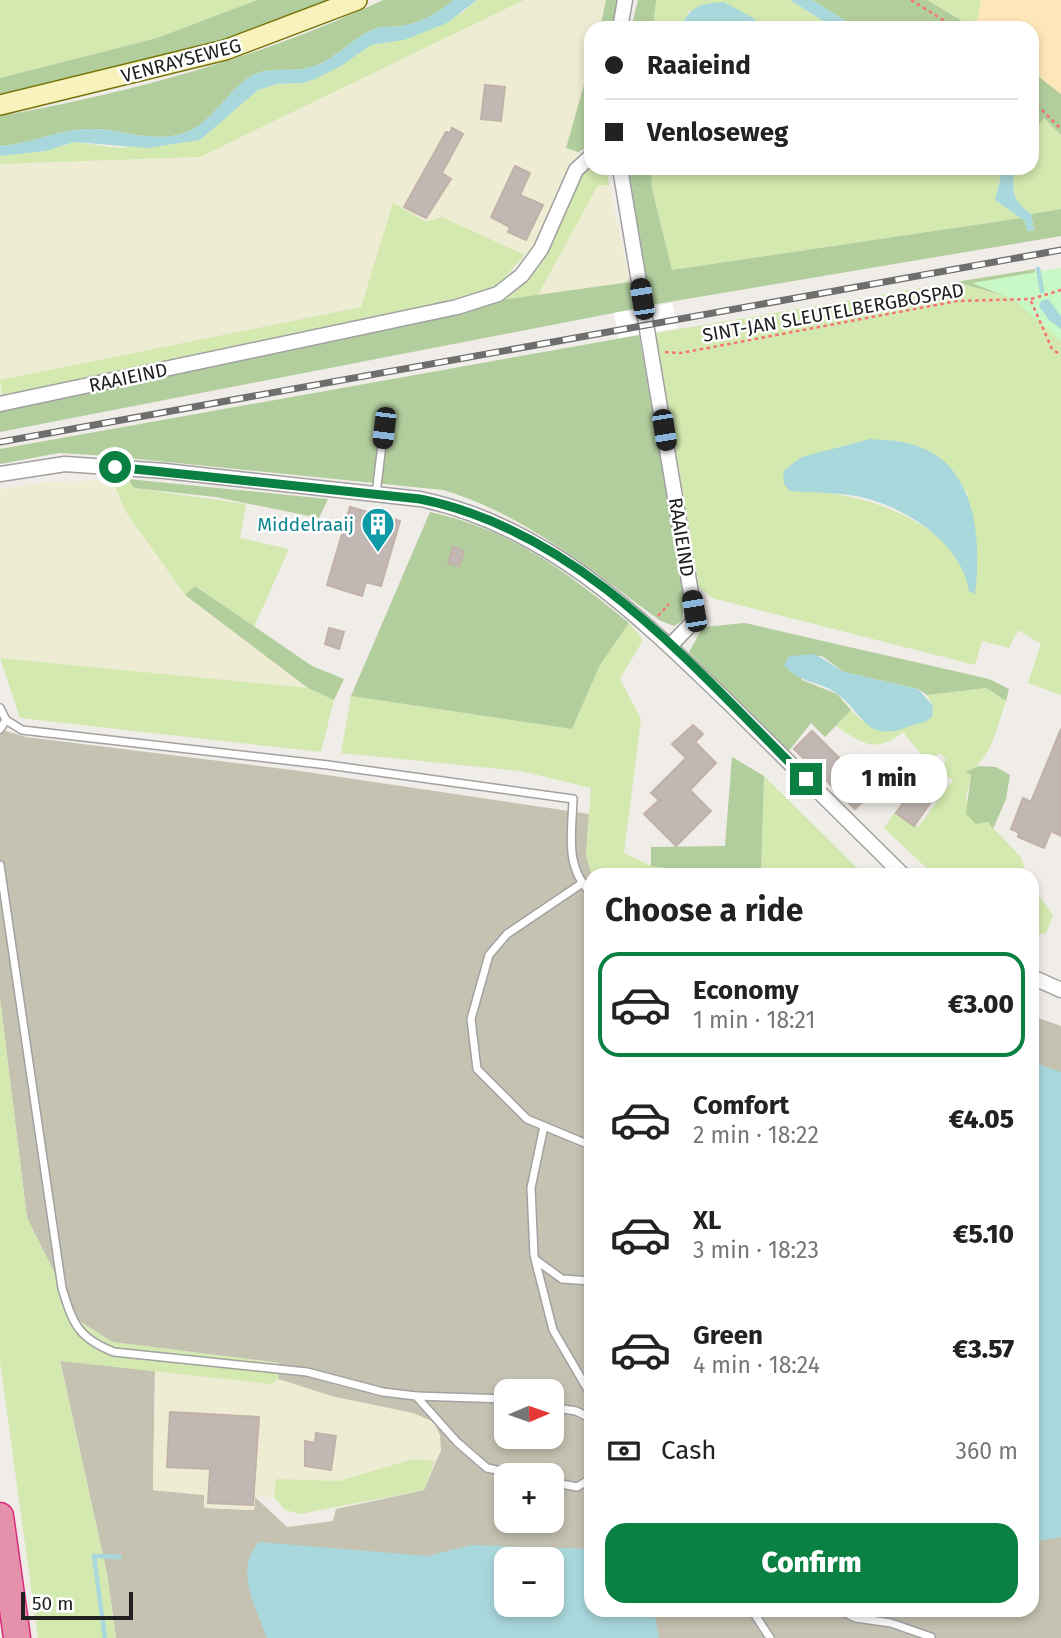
<!DOCTYPE html>
<html lang="en">
<head>
<meta charset="utf-8">
<style>
  :root { --surface:#fff; --page:#f2f2f2; --text:#222; --muted:#767676; --line:#e0e0e0; --accent:#0b8043 }
  body { margin:0; font-family:"Fira Sans",sans-serif; background:var(--page); color:var(--text); height:100vh; display:flex; flex-direction:column; font-size:26px; white-space:nowrap }
  * { box-sizing:border-box; margin:0 }
  p { font-size:23px; color:var(--muted) }
  .icon { flex:none; width:38px; height:38px; fill:none; stroke:currentColor; stroke-width:2; stroke-linecap:round; stroke-linejoin:round }
  .map { position:relative; flex:1; overflow:hidden }
  .sheet { position:absolute; left:584px; top:868px; width:455px; height:749px; display:flex; flex-direction:column; background:var(--surface); border-radius:21px; box-shadow:0 4px 10px #0003 }
  .sheet>* { flex:none }
  .hud { position:absolute; left:584px; top:21px; width:455px; height:154px; border-radius:21px; box-shadow:0 4px 10px #0003; display:grid; align-content:center; height:154px; padding:0 21px; background:var(--surface) }
  .needle { width:46px; rotate:88deg }
  .fabs { position:absolute; left:494px; top:1379px; display:grid; gap:14px }
  .fabs a { display:grid; place-items:center; width:70px; height:70px; border-radius:14px; background:var(--surface); box-shadow:0 4px 10px #0003; font-size:35px }
  .scale { position:absolute; left:21px; bottom:18px; width:112px; box-sizing:border-box; padding-left:7px; border:4px solid #202020; border-top:0; font-size:19px; line-height:24px; white-space:nowrap; color:#202020; -webkit-text-stroke:5px #fff; paint-order:stroke }
  .end { position:absolute; width:32px; height:32px; margin:-16px; border:9px solid #0b8043; background:#fff; box-shadow:0 0 0 4px #fff }
  .from { border-radius:50% }
  .bubble { position:absolute; height:49px; border-radius:21px; background:var(--surface); box-shadow:0 4px 10px #0003; font-size:23px; font-weight:800; line-height:49px; text-align:center }
  .car { position:absolute; width:21px; height:42px; margin:-21px -10px; border-radius:9px; box-shadow:0 0 5px 2px #0007; background:linear-gradient(#222 24%,#8ab4d8 0 40%,#222 0 76%,#8ab4d8 0 86%,#222 0) }
  .hud b { display:flex; align-items:center; gap:24px; height:66px; font-size:26px }
  .hud b+b { border-top:2px solid var(--line) }
  .hud i { width:18px; height:18px; background:var(--text) }
  ul { padding:0; list-style:none }
  li { display:flex; align-items:center; gap:21px; height:105px; margin:0 14px 10px; padding:0 7px; border:4px solid transparent; border-radius:21px }
  li div { flex:1 }
  li b { display:block; font-size:26px }
  li em { font-style:normal; font-weight:800 }
  li.on { border-color:var(--accent) }
  li>.icon { width:63px; height:63px; stroke-width:1.5 }
  h2 { padding:0 21px; font-size:32px; line-height:84px }
  .pay { display:flex; align-items:center; gap:18px; height:77px; padding:0 21px; font-size:26px }
  .pay p { margin-inline-start:auto }
  .primary-button { display:flex; gap:14px; margin-top:auto; padding:14px 21px }
  .primary-button a { flex:1; height:80px; border-radius:21px; background:var(--accent); color:#fff; font-size:28px; font-weight:800; line-height:80px; text-align:center }
  .map>svg:first-child { display:block }
  .construction { fill:#c5c2b2; fill-rule:evenodd }
  .farmland { fill:#eeedd3 }
  .grass { fill:#d3e9af; fill-rule:evenodd }
  .forest { fill:#b2ce9d }
  .sand { fill:#fde6b8 }
  .park { fill:#c8f8c6 }
  .water { fill:#a9d8dc; fill-rule:evenodd }
  .pier { fill:#fff }
  .lines { fill:none; stroke-linecap:round; stroke-linejoin:round }
  .stream { stroke:#a9d8dc; stroke-width:4.5 }
  .building { fill:#c1b7b3; stroke:#c2b1a9; stroke-width:2 }
  .lane-casing { stroke:#a1a1a1; stroke-width:10 }
  .street-casing { stroke:#a1a1a1; stroke-width:17 }
  .secondary-casing { stroke:#767408; stroke-width:22 }
  .highway-casing { stroke:#d72c7d; stroke-width:29 }
  .path { stroke:#f67276; stroke-width:2.5; stroke-dasharray:3.5 3.5; stroke-linecap:butt }
  .lane { stroke:#fff; stroke-width:7 }
  .street { stroke:#fff; stroke-width:14 }
  .secondary { stroke:#f8f3bd; stroke-width:19 }
  .highway { stroke:#e591ac; stroke-width:26 }
  .rail-casing { stroke:#6e6e6e; stroke-width:7 }
  .rail { stroke:#fff; stroke-width:4.5; stroke-dasharray:13; stroke-linecap:butt }
  .route { stroke:#0b8043; stroke-width:9 }
  .labels { text-anchor:middle; stroke-width:5; stroke-linejoin:round; paint-order:stroke }
  .street-label { font-size:19px; fill:#202020; stroke:#fff }
  .culture-label { font-size:19px; fill:#0d838f; stroke:#fff; text-anchor:end }
</style>
</head>
<body>
<div class="map">
<svg width="1061" height="1638" viewBox="0 0 1061 1638">
  <rect width="100%" height="100%" fill="#f0ece7"/>
  <!-- construction -->
  <path class="construction" d="M 0,725 L 6,731 L 26,737 L 300,771 L 589,814 L 586,855 L 592,875 L 592,1610 L 1032,1610 L 1033,1016 L 1061,1026 L 1061,1638 L 116,1638 L 107,1574 L 60,1360 L 155,1371 L 153,1490 L 205,1495 L 205,1508 L 254,1510 L 255,1497 L 287,1527 L 333,1521 L 336,1509 L 424,1490 L 441,1450 L 331,1396 L 278,1379 L 279,1363 L 112,1342 L 78,1320 L 27,1218 L 0,999 ZM 506,1391 L 551,1391 L 551,1437 L 506,1437 ZM 506,1475 L 551,1475 L 551,1521 L 506,1521 ZM 506,1559 L 551,1559 L 551,1605 L 506,1605 Z"/>
  <!-- farmland -->
  <g class="farmland">
    <polygon points="524,0 606,0 600,28 592,28 591,60 566,148 578,152 549,218 535,245 525,255 442,217 426,223 394,203 362,307 0,380 0,164 200,157"/>
    <polygon points="598,184 609,185 630,282 538,295"/>
    <polygon points="112,480 126,512 185,595 308,688 0,658 0,489 48,482"/>
    <polygon points="155,1371 271,1384 278,1379 331,1396 413,1413 434,1422 440,1435 441,1450 435,1461 413,1459 339,1481 276,1480 274,1497 255,1497 254,1510 204,1508 204,1495 153,1490"/>
  </g>
  <!-- grass -->
  <g class="grass">
    <polygon points="0,0 257,0 157,38 0,78"/>
    <polygon points="477,0 524,0 200,157 0,164 0,156 46,151 74,142 119,148 200,140 258,90 277,84 303,83 341,66 371,45 405,39 462,13"/>
    <polygon points="656,0 790,0 834,28 756,28 689,11 681,28 653,28"/>
    <polygon points="927,0 981,0 976,28 974,28"/>
    <path d="M 1044,118 L 1061,135 L 1061,209 L 1031,214 C 1012,200 1012,191 1014,168 L 1032,168 L 1033,135 Z"/>
    <path d="M 591,163 L 592,168 L 607,169 L 609,185 L 598,185 L 538,295 L 501,300 C 546,279 561,216 581,172 Z"/>
    <polygon points="651,168 932,168 944,174 970,171 970,168 1003,168 995,200 1021,218 672,270 652,188"/>
    <polygon points="393,203 426,222 442,217 525,255 498,285 486,293 2,396 0,380 361,307"/>
    <path d="M 956,282 L 1009,297 L 1061,329 L 1061,695 L 1028,683 L 1041,644 L 1018,630 L 1009,648 L 982,641 L 975,665 L 712,598 L 699,587 L 656,333 ZM 967,491 L 970,591 C 959,528 883,501 829,493 Z"/>
    <polygon points="128,479 134,488 246,504 240,538 289,549 254,627 196,586 185,595 126,512 112,480"/>
    <polygon points="629,623 643,640 620,679 641,719 624,853 651,866 722,875 592,875 586,855 591,788 521,771 341,753 351,696 572,729 600,665"/>
    <polygon points="0,658 308,688 334,700 321,752 20,718"/>
    <path d="M 986,688 L 1006,701 C 997,726 992,760 967,772 L 971,774 L 966,800 L 1021,857 L 1026,875 L 934,875 L 884,828 L 894,813 L 918,827 L 953,780 L 941,772 L 946,759 L 939,753 L 929,764 L 903,732 C 875,754 863,744 836,726 L 851,710 C 884,743 891,728 929,720 L 933,706 L 927,695 Z"/>
    <polygon points="764,776 864,875 761,875"/>
    <polygon points="1033,887 1053,915 1046,933 1033,935"/>
    <polygon points="0,999 27,1218 78,1320 112,1342 279,1363 278,1379 271,1384 60,1361 107,1574 116,1638 38,1638 0,1362"/>
    <polygon points="413,1459 435,1461 424,1490 300,1514 285,1510 274,1497 276,1479 339,1481"/>
  </g>
  <!-- forest -->
  <g class="forest">
    <polygon points="257,0 329,0 284,19 153,64 0,94 0,78 157,38"/>
    <path d="M 383,0 L 453,0 C 439,13 420,23 401,26 C 390,28 380,25 370,31 C 349,41 334,61 311,67 C 292,73 271,66 253,75 C 227,89 213,124 184,133 C 153,144 120,128 89,129 C 61,129 30,144 0,146 L 0,116 C 131,93 262,57 383,0 Z"/>
    <polygon points="606,0 619,0 613,28 600,28"/>
    <polygon points="638,0 656,0 653,28 631,28"/>
    <polygon points="812,0 927,0 974,28 857,28"/>
    <polygon points="591,60 591,146 578,152 566,148"/>
    <polygon points="1033,72 1061,94 1061,135 1044,118 1033,135"/>
    <polygon points="628,168 651,168 652,188 672,270 1021,218 1025,221 1027,231 1034,230 1031,214 1061,209 1061,236 651,305"/>
    <polygon points="1035,269 1035,280 1009,297 956,282"/>
    <polygon points="630,282 634,309 0,432 0,410 501,300"/>
    <path d="M 639,335 L 685,597 L 682,621 L 674,626 L 661,621 C 593,572 525,514 443,490 L 108,456 L 59,453 L 0,464 L 0,449 Z"/>
    <polygon points="128,479 328,499 319,518 216,497 134,488"/>
    <path d="M 430,512 C 512,530 566,571 629,623 L 600,665 L 572,729 L 351,696 Z"/>
    <polygon points="195,586 312,666 344,679 334,700 308,688 185,595"/>
    <polygon points="745,623 989,679 1009,689 1006,701 986,688 927,695 918,689 844,672 822,656 795,656 802,680 837,694 851,710 825,737 811,723 788,752 689,652 703,627"/>
    <polygon points="732,757 764,776 761,875 722,875 651,866 651,847 725,846"/>
    <polygon points="978,766 996,767 1010,775 1006,799 993,829 988,822 976,824 966,814 971,775 966,772"/>
  </g>
  <!-- sand -->
  <polygon class="sand" points="981,0 1061,0 1061,94 1033,72 1032,28 976,28"/>
  <!-- park -->
  <polygon class="park" points="1061,268 1061,341 1015,300 972,283"/>
  <!-- water -->
  <g class="water">
    <path d="M 453,0 L 477,0 L 447,23 L 404,40 L 371,45 L 341,66 L 315,79 L 303,83 L 277,84 L 258,90 L 200,140 L 147,148 L 74,142 L 46,151 L 0,156 L 0,146 C 30,144 60,129 89,129 C 120,128 153,144 184,133 C 213,124 227,89 253,75 C 271,66 292,73 311,67 C 334,61 349,41 370,31 C 380,25 390,28 401,26 C 420,23 439,13 453,0 Z"/>
    <polygon points="790,0 812,0 857,28 834,28"/>
    <path d="M 724,2 L 755,19 L 756,28 L 681,28 C 689,6 702,3 724,2 Z"/>
    <path d="M 1003,168 L 1014,168 C 1012,191 1012,200 1031,214 L 1034,230 L 1027,231 L 1025,221 L 995,200 Z"/>
    <polygon points="1048,299 1061,316 1061,329 1049,320 1039,306 1041,301"/>
    <path d="M 870,439 C 882,440 895,440 907,443 C 976,458 982,537 975,594 L 969,591 C 962,544 908,509 865,498 C 841,492 814,493 790,491 L 784,484 L 783,471 L 802,457 Z"/>
    <path d="M 815,654 L 844,672 L 918,689 L 933,706 L 932,717 C 926,723 915,724 907,727 C 866,744 863,712 836,693 C 819,681 798,683 784,665 L 789,656 Z"/>
    <polygon points="1033,1062 1061,1072 1061,1537 1033,1542"/>
    <path d="M 259,1542 L 428,1556 L 471,1545 L 591,1549 L 592,1610 L 654,1610 L 659,1638 L 267,1638 C 255,1606 234,1571 259,1542 ZM 551,1559 L 551,1605 L 506,1605 L 506,1559 Z"/>
  </g>
  <!-- pier -->
  <polygon class="pier" points="672,303 677,328 619,338 614,313"/>
  <g class="lines">
    <!-- stream -->
    <g class="stream">
      <polyline points="1038,269 1042,291"/>
      <polyline points="105,1638 94,1556 120,1557"/>
    </g>
  </g>
  <!-- building -->
  <g class="building">
    <polygon points="485,85 505,87 501,121 481,119"/>
    <polygon points="452,128 463,134 442,173 451,179 426,218 404,207 446,132 450,133"/>
    <polygon points="515,166 530,173 520,195 543,205 526,240 508,232 510,227 491,217"/>
    <polygon points="379,410 394,413 393,424 377,422"/>
    <polygon points="350,507 400,521 381,586 366,582 362,596 327,585"/>
    <polygon points="453,547 464,551 459,566 448,563"/>
    <polygon points="329,628 344,632 339,649 325,644"/>
    <polygon points="693,725 703,734 695,742 716,763 690,790 711,811 676,846 644,814 659,800 651,793 686,758 672,744"/>
    <polygon points="1061,729 1061,836 1051,831 1044,848 1018,837 1019,833 1011,829 1023,798 1031,802"/>
    <polygon points="812,731 873,791 855,809 794,749"/>
    <polygon points="927,769 945,782 914,826 896,813"/>
    <polygon points="170,1412 259,1417 253,1505 208,1503 210,1469 167,1467"/>
    <polygon points="316,1433 336,1436 331,1470 305,1466 305,1441 315,1443"/>
  </g>
  <g class="lines">
    <defs>
      <g id="lane">
        <polyline points="376,494 384,428"/>
        <path d="M 0,708 L 6,720 L 22,730 L 328,765 L 573,799 C 572,833 564,868 592,894"/>
        <polyline points="0,729 6,720"/>
        <path d="M 0,865 L 62,1288 C 73,1324 78,1338 114,1352 L 307,1372 L 383,1392 L 416,1396 L 457,1442 L 487,1468 L 520,1475"/>
        <polyline points="581,884 507,934 489,955 471,1019 477,1069 527,1119 592,1146"/>
        <polyline points="544,1126 531,1188 534,1255 553,1330 592,1397"/>
        <polyline points="536,1260 562,1279 592,1281"/>
        <polyline points="416,1396 506,1399"/>
        <polyline points="551,1407 576,1411 592,1419"/>
        <polyline points="551,1482 577,1487 592,1478"/>
        <polyline points="752,1610 770,1638"/>
        <polyline points="839,1610 856,1618 891,1623 931,1637"/>
      </g>
      <g id="street">
        <polyline points="620,28 625,0"/>
        <polyline points="620,168 694,611 692,623 670,646"/>
        <polyline points="0,404 457,307 498,294 522,275 541,249 576,170 592,155"/>
        <path d="M 0,474 L 65,464 L 165,471 L 420,499 C 547,525 639,616 729,703 C 787,760 845,818 903,875"/>
        <polyline points="1032,977 1061,990"/>
      </g>
      <polyline id="secondary" points="0,105 225,50 357,0"/>
      <polyline id="highway" points="0,1516 17,1638"/>
    </defs>
    <!-- lane casing -->
    <use href="#lane" class="lane-casing"/>
    <!-- street casing -->
    <use href="#street" class="street-casing"/>
    <!-- secondary casing -->
    <use href="#secondary" class="secondary-casing"/>
    <!-- highway casing -->
    <use href="#highway" class="highway-casing"/>
    <!-- path -->
    <g class="path">
      <polyline points="911,0 956,28"/>
      <polyline points="1032,100 1061,129"/>
      <polyline points="1031,301 1052,349 1061,355"/>
      <polyline points="665,352 681,353 957,301 1031,299 1061,290"/>
      <polyline points="658,616 669,604"/>
    </g>
    <!-- lane -->
    <use href="#lane" class="lane"/>
    <!-- street -->
    <use href="#street" class="street"/>
    <!-- secondary -->
    <use href="#secondary" class="secondary"/>
    <!-- highway -->
    <use href="#highway" class="highway"/>
    <defs>
      <polyline id="rail" points="0,442 1061,250"/>
    </defs>
    <!-- rail casing -->
    <use href="#rail" class="rail-casing"/>
    <!-- rail -->
    <use href="#rail" class="rail"/>
  </g>
  <g class="lines">
    <!-- route -->
    <path class="route" d="M 115,467 L 420,499 C 581,531 695,669 806,779"/>
  </g>
  <!-- icons -->
  <defs>
    <symbol id="building-pin" viewBox="-11 -11 22 30"><path d="M0 17L-7.5 6A9.5 9.5 0 1 1 7.5 6Z" fill="#0f9aa8" stroke="#fff"/><path d="M-4-6H4V6H1V3H-1V6H-4ZM-2.5-4.3h1.7v1.8h-1.7ZM.8-4.3h1.7v1.8H.8ZM-2.5-1h1.7V.8h-1.7ZM.8-1h1.7V.8H.8Z" fill="#fff"/></symbol>
  </defs>
  <g fill-rule="evenodd">
    <use href="#building-pin" x="359" y="505" width="38" height="52"/>
  </g>
  <g class="labels">
    <!-- street labels -->
    <g class="street-label">
      <text transform="translate(181 60) rotate(-15)" y="7">VENRAYSEWEG</text>
      <text transform="translate(833 312) rotate(-10)" y="7">SINT-JAN SLEUTELBERGBOSPAD</text>
      <text transform="translate(128 377) rotate(-12)" y="7">RAAIEIND</text>
      <text transform="translate(682 537) rotate(81)" y="7">RAAIEIND</text>
    </g>
    <!-- culture labels -->
    <g class="culture-label">
      <text x="354" y="531">Middelraaij</text>
    </g>
  </g>
</svg>
<div class="fabs">
<a><svg class="needle" viewBox="-14 -14 28 28"><path d="M0-13l5 13h-10z" fill="#e53935"/><path d="M0 13l5-13h-10z" fill="#767676"/></svg></a>
<a>+</a>
<a>−</a>
</div>
<div class="scale">50 m</div>
<i class="end from" style="left:115px;top:467px"></i>
<i class="end" style="left:806px;top:779px"></i>
<div class="bubble" style="left:831px;top:754px;width:116px">1 min</div>
<i class="car" style="left:642px;top:299px;rotate:351deg"></i>
<i class="car" style="left:384px;top:428px;rotate:187deg"></i>
<i class="car" style="left:664px;top:430px;rotate:171deg"></i>
<i class="car" style="left:694px;top:611px;rotate:350deg"></i>
<div class="hud">
<b><i class="from"></i>Raaieind</b>
<b><i></i>Venloseweg</b>
</div>
<section class="sheet">
<h2>Choose a ride</h2>
<ul>
<li class="on"><svg class="icon" aria-label="car" viewBox="0 0 24 24"><path d="M5 17H2v-5l4-1 3-4h7l3 4 3 1v5h-3M9 17h6M6 11h13"/><circle cx="7" cy="17" r="2"/><circle cx="17" cy="17" r="2"/></svg><div><b>Economy</b><p>1 min · 18:21</p></div><em>€3.00</em></li>
<li><svg class="icon" aria-label="car" viewBox="0 0 24 24"><path d="M5 17H2v-5l4-1 3-4h7l3 4 3 1v5h-3M9 17h6M6 11h13"/><circle cx="7" cy="17" r="2"/><circle cx="17" cy="17" r="2"/></svg><div><b>Comfort</b><p>2 min · 18:22</p></div><em>€4.05</em></li>
<li><svg class="icon" aria-label="car" viewBox="0 0 24 24"><path d="M5 17H2v-5l4-1 3-4h7l3 4 3 1v5h-3M9 17h6M6 11h13"/><circle cx="7" cy="17" r="2"/><circle cx="17" cy="17" r="2"/></svg><div><b>XL</b><p>3 min · 18:23</p></div><em>€5.10</em></li>
<li><svg class="icon" aria-label="car" viewBox="0 0 24 24"><path d="M5 17H2v-5l4-1 3-4h7l3 4 3 1v5h-3M9 17h6M6 11h13"/><circle cx="7" cy="17" r="2"/><circle cx="17" cy="17" r="2"/></svg><div><b>Green</b><p>4 min · 18:24</p></div><em>€3.57</em></li>
</ul>
<div class="pay"><svg class="icon" aria-label="cash" viewBox="0 0 24 24"><path d="M3 7h18v10H3z"/><circle cx="12" cy="12" r="2"/></svg>Cash<p>360 m</p></div>
<div class="primary-button"><a>Confirm</a></div>
</section>
</div>
</body>
</html>
